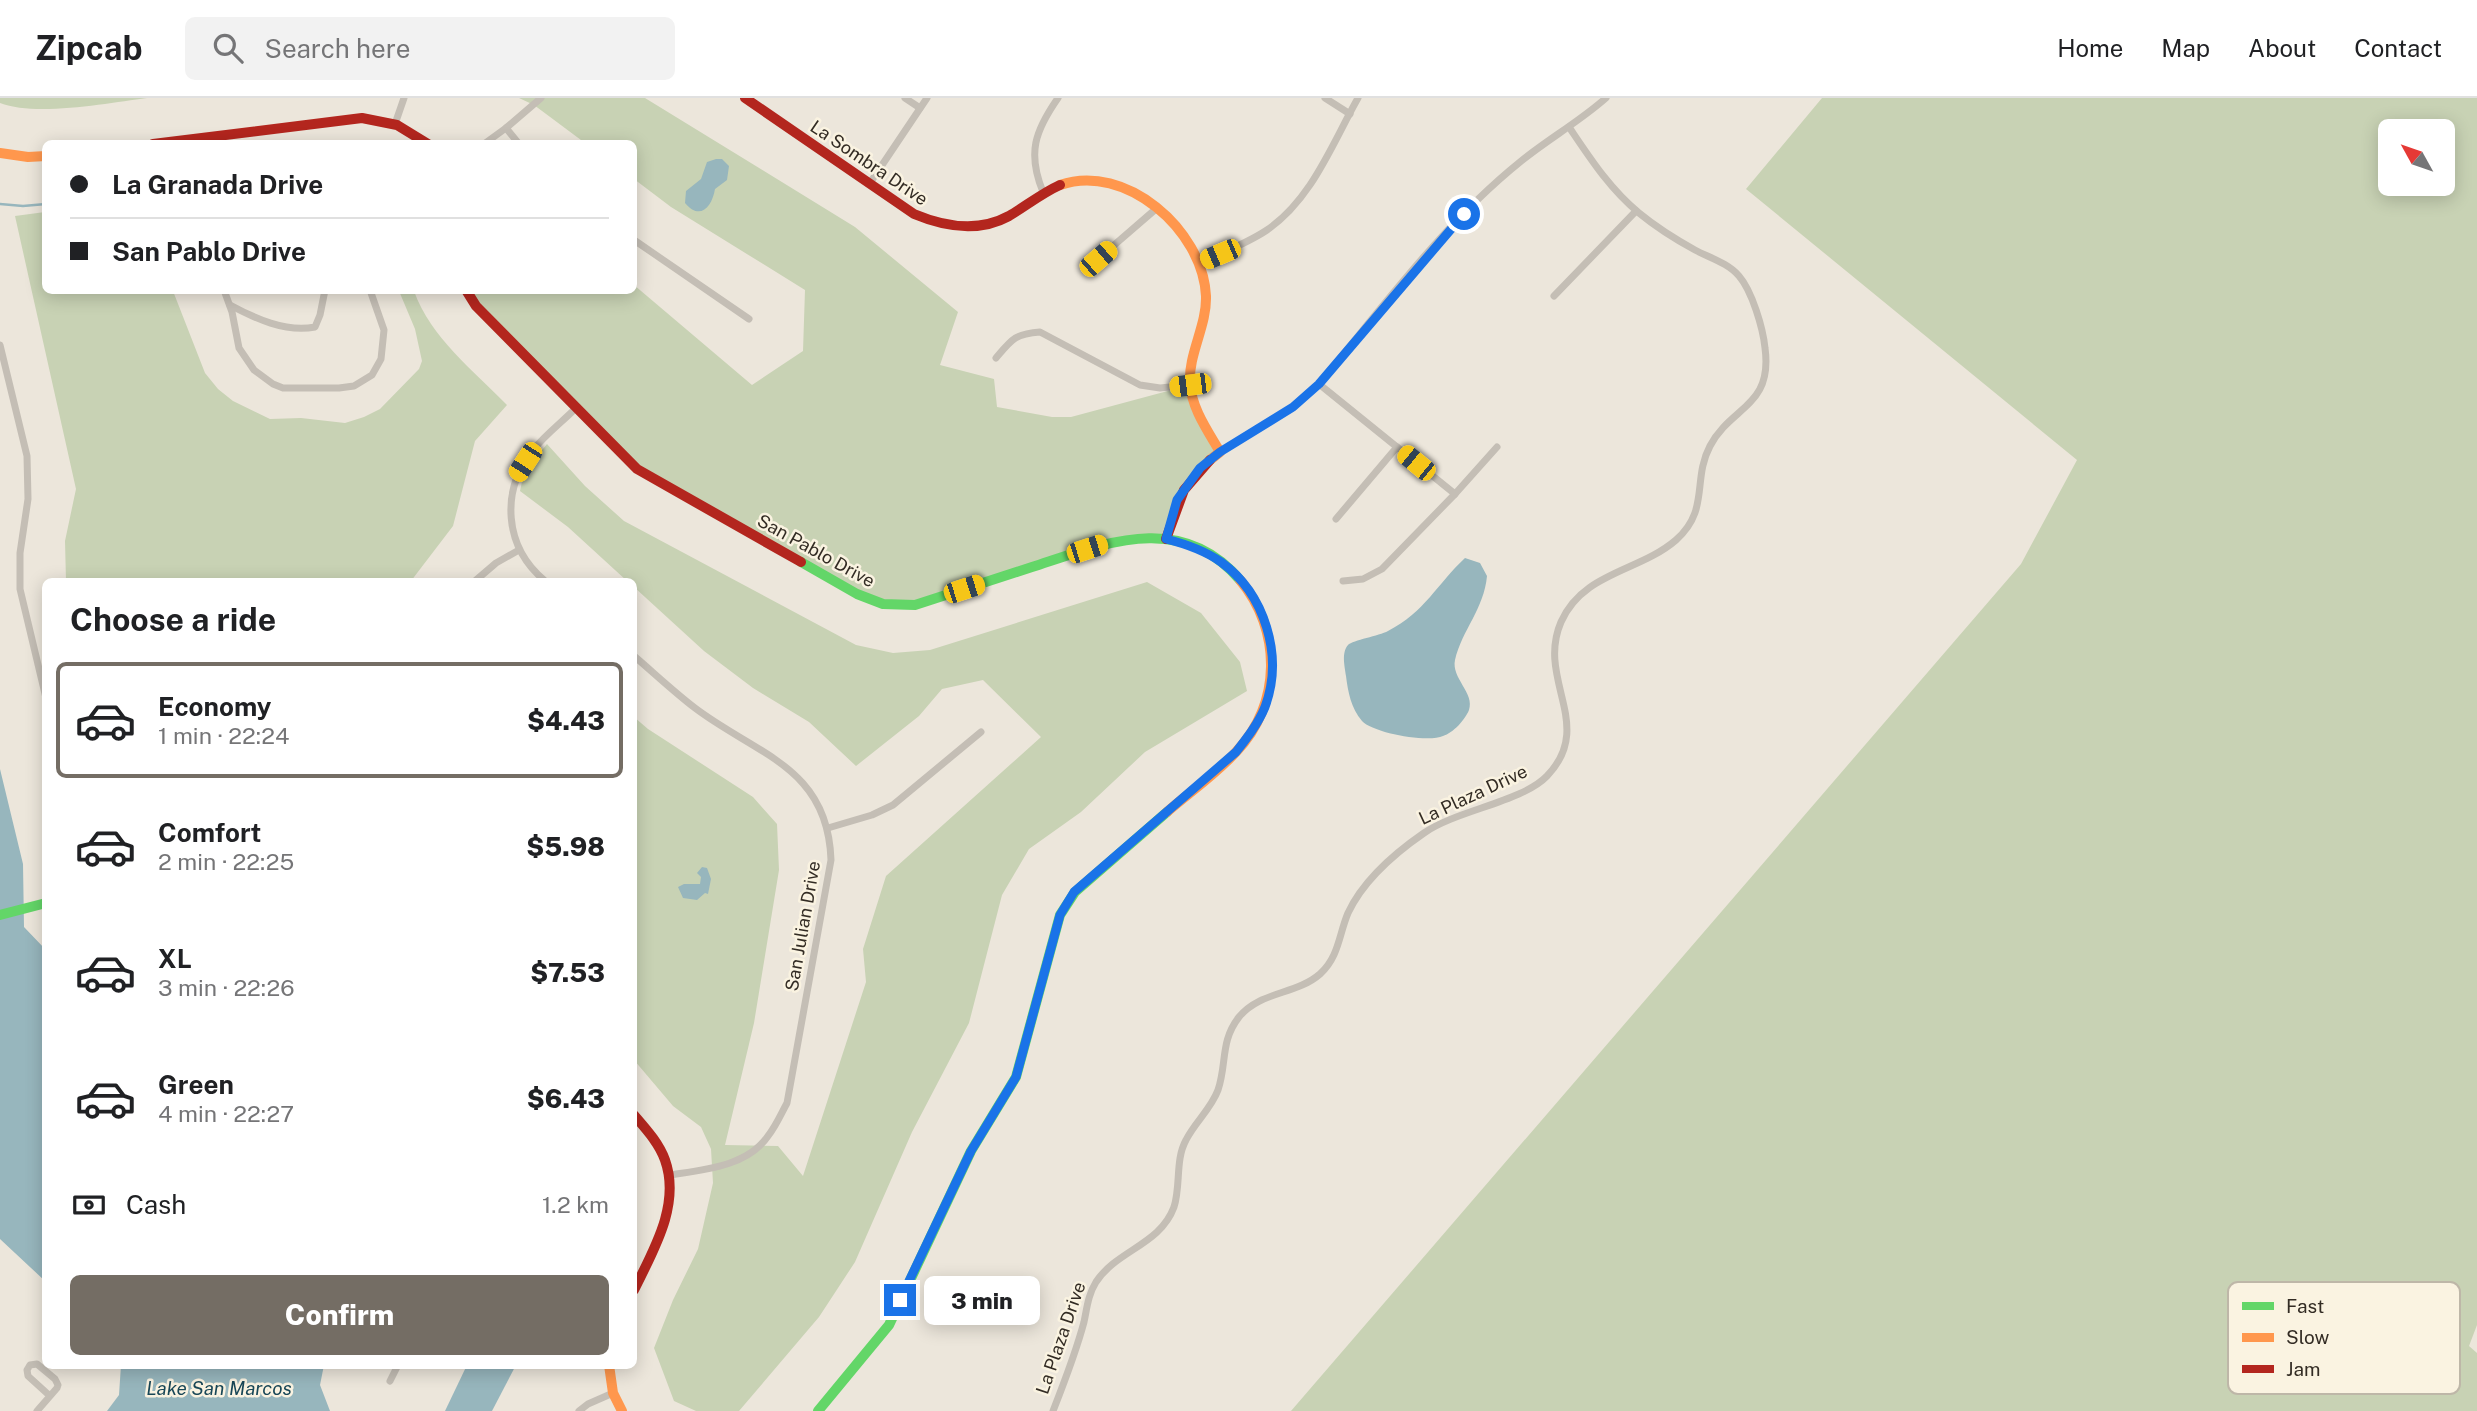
<!DOCTYPE html>
<html lang="en">
<head>
<meta charset="utf-8">
<style>
  :root { --surface:#fff; --page:#f2f2f2; --text:#202124; --muted:#757577; --line:#e0e0e0; --accent:#746d64 }
  body { margin:0; font-family:"Public Sans",sans-serif; background:var(--page); color:var(--text); height:100vh; display:flex; flex-direction:column; font-size:26px; white-space:nowrap }
  * { box-sizing:border-box; margin:0 }
  p { font-size:23px; color:var(--muted) }
  .icon { flex:none; width:38px; height:38px; fill:none; stroke:currentColor; stroke-width:2; stroke-linecap:round; stroke-linejoin:round }
  .map { position:relative; flex:1; overflow:hidden }
  .drawer { position:absolute; left:42px; top:480px; width:595px; height:791px; display:flex; flex-direction:column; background:var(--surface); border-radius:10px; box-shadow:0 4px 18px #0003 }
  .drawer>* { flex:none }
  .hud { position:absolute; left:42px; top:42px; width:595px; height:154px; border-radius:10px; box-shadow:0 4px 18px #0003; display:grid; align-content:center; height:154px; padding:0 28px; background:var(--surface) }
  .needle { width:46px; rotate:310deg }
  .fabs { position:absolute; left:2378px; top:21px; display:grid; gap:14px }
  .fabs a { display:grid; place-items:center; width:77px; height:77px; border-radius:10px; background:var(--surface); box-shadow:0 4px 18px #0003; font-size:35px }
  .end { position:absolute; width:32px; height:32px; margin:-16px; border:9px solid #1a73e8; background:#fff; box-shadow:0 0 0 4px #fff }
  .from { border-radius:50% }
  .bubble { position:absolute; height:49px; border-radius:10px; background:var(--surface); box-shadow:0 4px 18px #0003; font-size:23px; font-weight:800; line-height:49px; text-align:center }
  .car { position:absolute; width:21px; height:42px; margin:-21px -10px; border-radius:9px; box-shadow:0 0 5px 2px #0007; background:linear-gradient(#f5c518 24%,#345 0 40%,#f5c518 0 76%,#345 0 86%,#f5c518 0) }
  .hud b { display:flex; align-items:center; gap:24px; height:66px; font-size:26px }
  .hud b+b { border-top:2px solid var(--line) }
  .hud i { width:18px; height:18px; background:var(--text) }
  ul { padding:0; list-style:none }
  li { display:flex; align-items:center; gap:21px; height:116px; margin:0 14px 10px; padding:0 14px; border:4px solid transparent; border-radius:10px }
  li div { flex:1 }
  li b { display:block; font-size:26px }
  li em { font-style:normal; font-weight:800 }
  li.selected { border-color:var(--accent) }
  li>.icon { width:63px; height:63px; stroke-width:1.5 }
  h2 { padding:0 28px; font-size:32px; line-height:84px }
  .pay { display:flex; align-items:center; gap:18px; height:77px; padding:0 28px; font-size:26px }
  .pay p { margin-inline-start:auto }
  .action { display:flex; gap:14px; margin-top:auto; padding:14px 28px }
  .action a { flex:1; height:80px; border-radius:10px; background:var(--accent); color:#fff; font-size:28px; font-weight:800; line-height:80px; text-align:center }
  header { display:flex; align-items:center; gap:42px; box-sizing:border-box; height:98px; padding:0 35px; background:var(--surface); border-bottom:2px solid var(--line) }
  header strong { font-size:33px }
  nav { display:flex; gap:38px; margin-inline-start:auto; font-size:24px }
  .search { width:490px; height:63px; background:var(--page); display:flex; align-items:center; gap:18px; box-sizing:border-box; padding:0 24px; border-radius:10px; color:var(--muted); font-size:26px }
  .map>svg:first-child { display:block }
  .green { fill:#c8d2b4; fill-rule:evenodd }
  .water { fill:#97b6bd }
  .lines { fill:none; stroke-linecap:round; stroke-linejoin:round }
  .stream { stroke:#97b6bd; stroke-width:2.5 }
  .street { stroke:#c4beb5; stroke-width:7 }
  .fast { stroke:#63d668; stroke-width:10 }
  .slow { stroke:#ff974d; stroke-width:10 }
  .jam { stroke:#b3261e; stroke-width:10 }
  .route { stroke:#1a73e8; stroke-width:9 }
  .labels { text-anchor:middle; stroke-width:5; stroke-linejoin:round; paint-order:stroke }
  .street-label { font-size:18px; fill:#332c24; stroke:#faf3e1 }
  .water-label { font-size:19px; font-style:italic; fill:#184757; stroke:#faf3e1 }
  .key { fill:#faf3e1; stroke:#beb7a8; stroke-width:2 }
  .key-label { font-size:19px; fill:#332c24 }
</style>
</head>
<body>
<header>
<strong>Zipcab</strong>
<div class="search"><svg class="icon" aria-label="search" viewBox="0 0 24 24"><circle cx="10" cy="10" r="6"/><path d="M15 15l6 6"/></svg>Search here</div>
<nav><a>Home</a><a>Map</a><a>About</a><a>Contact</a></nav>
</header>
<div class="map">
<svg width="2477" height="1313" viewBox="0 0 2477 1313">
  <rect width="100%" height="100%" fill="#ece6db"/>
  <!-- green -->
  <g class="green">
    <path d="M 0,0 L 147,0 C 108,5 36,19 0,5 Z"/>
    <polygon points="519,0 645,0 855,129 958,214 940,267 994,281 997,309 1052,319 1071,319 1190,287 1220,354 1195,376 1167,441 1131,440 929,504 876,504 642,374 465,193 634,192 634,187 752,287 803,253 805,192 671,109 634,81 634,46 585,45 534,7"/>
    <path d="M 1822,0 L 2477,0 L 2477,1227 L 2469,1248 L 2477,1255 L 2477,1313 L 1291,1313 L 2021,466 L 2077,362 L 1746,91 ZM 2390,33 L 2443,33 L 2443,86 L 2390,86 Z"/>
    <path d="M 45,114 L 46,192 L 173,193 L 205,275 L 218,291 L 233,303 L 270,321 L 301,320 L 345,325 L 364,319 L 380,311 L 419,271 L 422,263 L 415,231 L 399,193 L 414,193 C 431,240 473,272 507,307 L 475,343 L 453,428 L 411,483 L 66,483 L 65,443 L 76,391 L 15,118 Z"/>
    <polygon points="547,346 585,388 624,423 856,547 893,555 930,552 1147,484 1201,515 1240,564 1247,593 1145,654 1081,714 1029,751 1002,797 969,925 912,1034 855,1164 819,1219 739,1313 696,1313 674,1303 654,1250 673,1202 698,1151 713,1085 711,1051 701,1029 673,1008 634,962 634,619 648,631 753,699 777,726 779,772 754,925 725,1047 778,1048 803,1078 866,884 863,851 886,778 1041,639 983,582 942,591 919,618 856,668 809,624 753,590 704,553 634,489 634,483 627,483 568,429 520,393 524,374"/>
  </g>
  <!-- water -->
  <g class="water">
    <path d="M 716,61 L 722,61 L 729,68 L 727,82 L 715,91 C 712,109 700,123 685,105 L 686,93 L 701,81 L 707,64 Z"/>
    <path d="M 1465,460 L 1480,465 L 1487,478 C 1484,511 1462,532 1455,562 C 1451,580 1475,595 1469,612 C 1465,622 1453,635 1443,638 C 1428,645 1373,635 1362,623 C 1351,610 1348,594 1346,578 C 1345,569 1341,555 1348,547 C 1353,542 1379,538 1388,533 C 1425,514 1437,486 1465,460 Z"/>
    <polygon points="0,671 23,766 24,829 45,851 45,1183 0,1141"/>
    <polygon points="702,769 707,770 711,781 708,796 705,795 697,802 683,800 678,789 684,786 700,786 701,779 697,775"/>
    <polygon points="121,1267 324,1267 320,1287 330,1313 107,1313 119,1297"/>
    <polygon points="467,1267 516,1267 492,1313 445,1313"/>
  </g>
  <g class="lines">
    <!-- stream -->
    <polyline class="stream" points="0,106 23,108 46,106"/>
    <!-- street -->
    <g class="street">
      <polyline points="905,0 920,10"/>
      <polyline points="1325,0 1350,16"/>
      <polyline points="395,26 404,0"/>
      <polyline points="506,30 519,46"/>
      <polyline points="484,46 506,30 541,0"/>
      <polyline points="870,85 927,0"/>
      <path d="M 1043,94 C 1027,55 1035,33 1058,0"/>
      <polyline points="634,142 749,221"/>
      <polyline points="1098,161 1157,110"/>
      <path d="M 1199,165 C 1222,155 1246,146 1267,132 C 1312,101 1332,46 1358,0"/>
      <polyline points="224,192 232,214 239,250 254,272 273,286 283,290 339,290 354,288 372,277 381,261 384,232 370,192"/>
      <polyline points="1554,198 1636,113"/>
      <path d="M 230,207 C 254,220 286,235 315,229 L 320,217 L 325,192"/>
      <polyline points="0,247 27,358 28,401 20,455 20,491 46,600"/>
      <path d="M 996,260 C 1012,241 1015,236 1040,234 L 1140,287 L 1160,290 L 1190,287"/>
      <polyline points="1319,286 1455,396"/>
      <path d="M 1220,354 L 1293,309 L 1319,286 C 1382,210 1443,126 1520,64 C 1548,41 1579,24 1606,0"/>
      <polyline points="1336,421 1397,349"/>
      <polyline points="475,483 496,465 519,452"/>
      <path d="M 545,483 C 504,449 500,393 533,352 C 545,337 562,324 576,310"/>
      <polyline points="1343,483 1363,481 1382,471 1455,396 1497,349"/>
      <path d="M 634,558 C 654,575 674,594 695,610 C 757,657 828,669 831,762 L 787,1005 C 781,1016 776,1028 768,1038 C 747,1069 702,1072 669,1077"/>
      <polyline points="828,730 872,717 893,707 981,634"/>
      <polyline points="390,1283 398,1267"/>
      <polyline points="37,1313 57,1290 58,1287 55,1281 37,1266 30,1267 27,1272 28,1278 50,1298"/>
      <polyline points="579,1313 588,1306 613,1295"/>
      <path d="M 1053,1313 C 1064,1285 1076,1254 1084,1224 C 1087,1210 1088,1197 1096,1184 C 1117,1152 1160,1147 1174,1109 C 1181,1087 1175,1062 1186,1042 C 1195,1024 1211,1011 1218,992 C 1227,966 1220,943 1239,919 C 1260,893 1296,897 1320,876 C 1339,859 1339,836 1348,815 C 1363,783 1395,755 1424,735 C 1457,712 1522,704 1547,678 C 1596,627 1536,582 1561,524 C 1583,474 1639,474 1676,442 C 1710,412 1692,382 1710,348 C 1731,308 1773,309 1765,250 C 1763,230 1752,193 1739,178 C 1728,165 1710,160 1695,152 C 1675,141 1656,129 1639,115 C 1609,90 1590,60 1569,29"/>
    </g>
    <!-- fast -->
    <g class="fast">
      <path d="M 801,464 L 857,496 L 883,506 L 915,507 C 954,494 993,482 1032,469 C 1103,446 1181,412 1240,482"/>
      <polyline points="0,817 46,805"/>
      <polyline points="818,1313 889,1227 971,1053 1016,979 1060,817 1075,794 1167,714"/>
    </g>
    <!-- slow -->
    <g class="slow">
      <polyline points="0,55 28,59 46,58"/>
      <path d="M 1060,87 C 1125,64 1203,132 1206,198 C 1207,228 1188,256 1190,286 C 1192,311 1208,333 1220,354 L 1210,362"/>
      <path d="M 1167,714 C 1190,694 1216,676 1236,654 C 1282,606 1282,532 1240,482"/>
      <polyline points="609,1267 613,1295 622,1313"/>
    </g>
    <!-- jam -->
    <g class="jam">
      <path d="M 745,0 L 914,116 C 945,129 978,135 1009,118 C 1026,108 1042,95 1060,87"/>
      <polyline points="153,46 362,20 397,27 428,46"/>
      <polyline points="466,192 476,208 637,371 801,464"/>
      <polyline points="1166,441 1184,392 1210,362"/>
      <path d="M 634,1017 C 646,1031 659,1045 665,1062 C 681,1107 653,1153 634,1192"/>
    </g>
  </g>
  <g class="lines">
    <!-- route -->
    <path class="route" d="M 900,1202 L 971,1053 L 1016,979 L 1060,817 L 1074,794 L 1236,654 C 1247,640 1258,626 1265,609 C 1284,558 1265,496 1221,464 C 1204,452 1186,446 1166,441 L 1177,402 L 1200,370 L 1220,354 L 1293,309 L 1319,286 L 1464,116"/>
  </g>
  <g class="labels">
    <!-- street labels -->
    <g class="street-label">
      <text transform="translate(869 65) rotate(34)" y="6">La Sombra Drive</text>
      <text transform="translate(816 453) rotate(29)" y="6">San Pablo Drive</text>
      <text transform="translate(1473 697) rotate(-25)" y="6">La Plaza Drive</text>
      <text transform="translate(803 828) rotate(-80)" y="6">San Julian Drive</text>
      <text transform="translate(1061 1240) rotate(-71)" y="6">La Plaza Drive</text>
    </g>
    <!-- water labels -->
    <g class="water-label">
      <text x="219" y="1297">Lake San Marcos</text>
    </g>
  </g>
  <!-- legend -->
  <rect x="2228" y="1184" width="232" height="112" rx="10" class="key"/>
  <rect x="2242" y="1204" width="32" height="8" fill="#63d668"/>
  <rect x="2242" y="1235" width="32" height="9" fill="#ff974d"/>
  <rect x="2242" y="1267" width="32" height="8" fill="#b3261e"/>
  <g class="key-label">
    <text x="2286" y="1215">Fast</text>
    <text x="2286" y="1246">Slow</text>
    <text x="2286" y="1278">Jam</text>
  </g>
</svg>
<div class="fabs">
<a><svg class="needle" viewBox="-14 -14 28 28"><path d="M0-13l5 13h-10z" fill="#e53935"/><path d="M0 13l5-13h-10z" fill="#757577"/></svg></a>
</div>
<i class="end from" style="left:1464px;top:116px"></i>
<i class="end" style="left:900px;top:1202px"></i>
<div class="bubble" style="left:924px;top:1178px;width:116px">3 min</div>
<i class="car" style="left:1220px;top:156px;rotate:247deg"></i>
<i class="car" style="left:1098px;top:161px;rotate:49deg"></i>
<i class="car" style="left:1190px;top:287px;rotate:263deg"></i>
<i class="car" style="left:525px;top:364px;rotate:213deg"></i>
<i class="car" style="left:1416px;top:365px;rotate:309deg"></i>
<i class="car" style="left:1087px;top:451px;rotate:72deg"></i>
<i class="car" style="left:964px;top:491px;rotate:72deg"></i>
<div class="hud">
<b><i class="from"></i>La Granada Drive</b>
<b><i></i>San Pablo Drive</b>
</div>
<section class="drawer">
<h2>Choose a ride</h2>
<ul>
<li class="selected"><svg class="icon" aria-label="car" viewBox="0 0 24 24"><path d="M5 17H2v-5l4-1 3-4h7l3 4 3 1v5h-3M9 17h6M6 11h13"/><circle cx="7" cy="17" r="2"/><circle cx="17" cy="17" r="2"/></svg><div><b>Economy</b><p>1 min · 22:24</p></div><em>$4.43</em></li>
<li><svg class="icon" aria-label="car" viewBox="0 0 24 24"><path d="M5 17H2v-5l4-1 3-4h7l3 4 3 1v5h-3M9 17h6M6 11h13"/><circle cx="7" cy="17" r="2"/><circle cx="17" cy="17" r="2"/></svg><div><b>Comfort</b><p>2 min · 22:25</p></div><em>$5.98</em></li>
<li><svg class="icon" aria-label="car" viewBox="0 0 24 24"><path d="M5 17H2v-5l4-1 3-4h7l3 4 3 1v5h-3M9 17h6M6 11h13"/><circle cx="7" cy="17" r="2"/><circle cx="17" cy="17" r="2"/></svg><div><b>XL</b><p>3 min · 22:26</p></div><em>$7.53</em></li>
<li><svg class="icon" aria-label="car" viewBox="0 0 24 24"><path d="M5 17H2v-5l4-1 3-4h7l3 4 3 1v5h-3M9 17h6M6 11h13"/><circle cx="7" cy="17" r="2"/><circle cx="17" cy="17" r="2"/></svg><div><b>Green</b><p>4 min · 22:27</p></div><em>$6.43</em></li>
</ul>
<div class="pay"><svg class="icon" aria-label="cash" viewBox="0 0 24 24"><path d="M3 7h18v10H3z"/><circle cx="12" cy="12" r="2"/></svg>Cash<p>1.2 km</p></div>
<div class="action"><a>Confirm</a></div>
</section>
</div>
</body>
</html>
